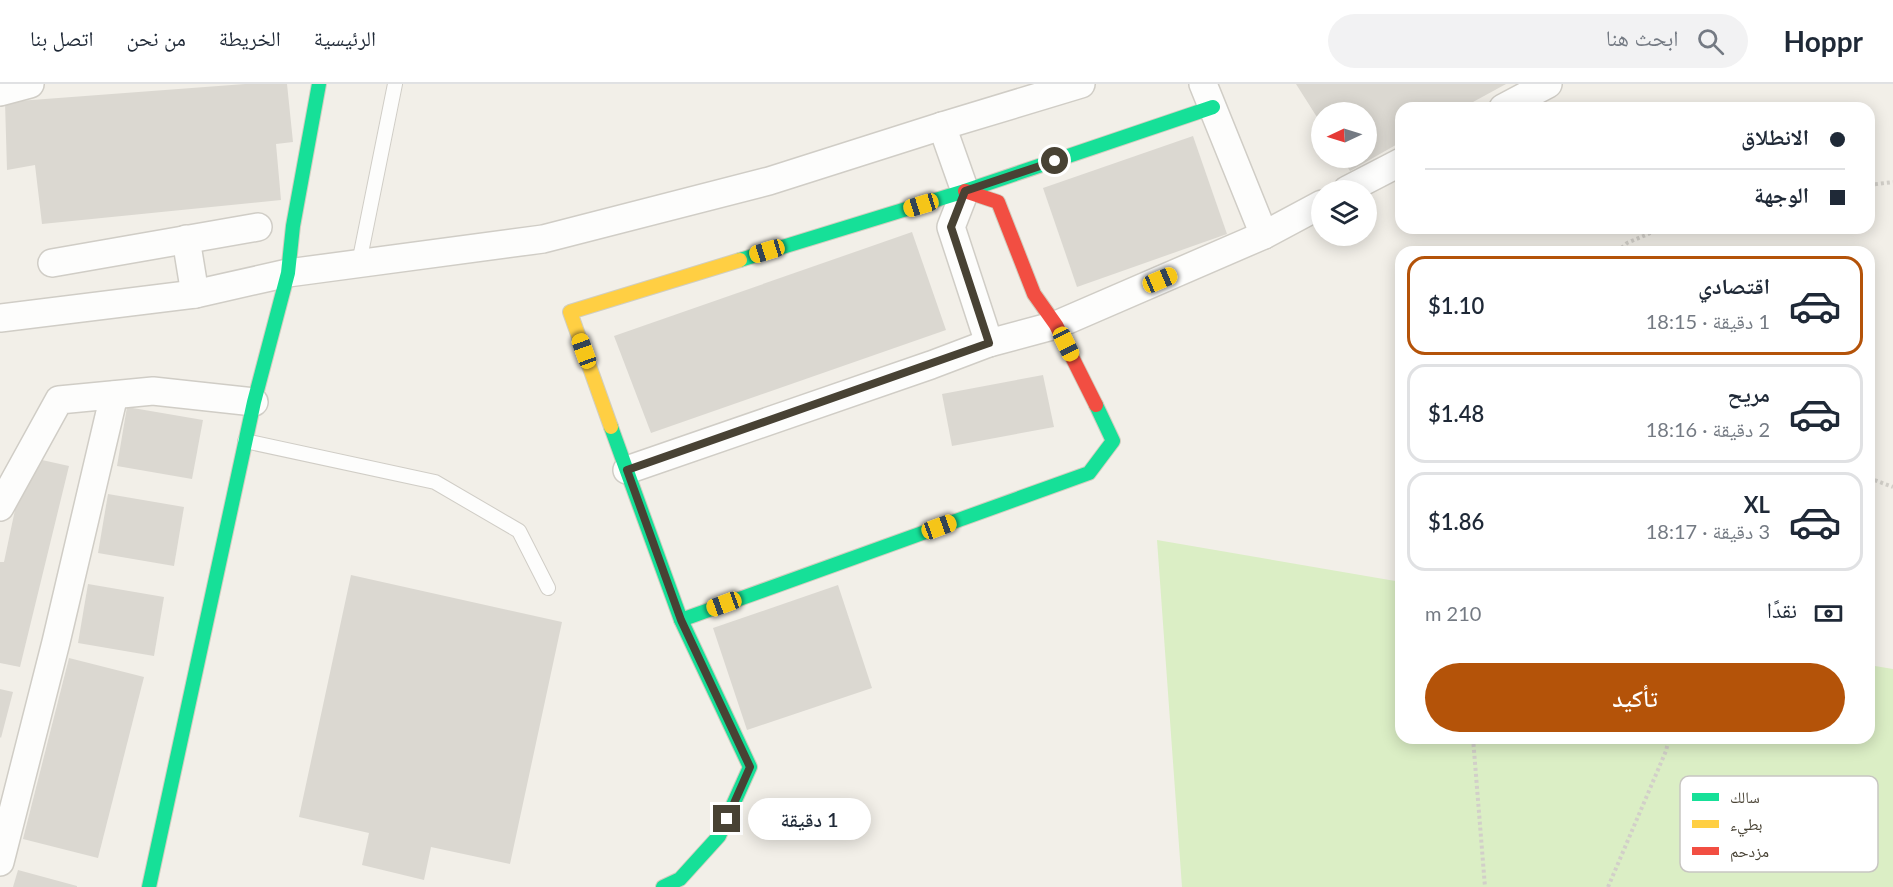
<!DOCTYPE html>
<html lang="ar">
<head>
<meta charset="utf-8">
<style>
  :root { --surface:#fff; --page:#f2f2f3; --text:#1f2937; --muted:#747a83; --line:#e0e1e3; --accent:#b45309 }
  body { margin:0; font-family:Lato,"Noto Naskh Arabic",sans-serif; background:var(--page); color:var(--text); direction:rtl; height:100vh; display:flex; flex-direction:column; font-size:22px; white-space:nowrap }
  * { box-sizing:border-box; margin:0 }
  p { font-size:20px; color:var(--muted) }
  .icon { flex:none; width:33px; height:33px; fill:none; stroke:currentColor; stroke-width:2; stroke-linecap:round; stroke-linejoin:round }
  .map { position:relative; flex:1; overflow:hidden; direction:ltr }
  .panel { position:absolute; left:1395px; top:162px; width:480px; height:498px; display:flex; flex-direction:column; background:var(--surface); border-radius:18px; box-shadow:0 3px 15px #0003; direction:rtl }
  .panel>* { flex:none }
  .top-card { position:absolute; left:1395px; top:18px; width:480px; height:132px; border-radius:18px; box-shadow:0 3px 15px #0003; direction:rtl; display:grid; align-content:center; height:132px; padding:0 30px; background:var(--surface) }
  .needle { width:39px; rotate:266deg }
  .fabs { position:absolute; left:1311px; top:18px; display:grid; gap:12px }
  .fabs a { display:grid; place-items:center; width:66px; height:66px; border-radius:50%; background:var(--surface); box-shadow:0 3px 15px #0003; font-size:30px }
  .end { position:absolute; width:27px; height:27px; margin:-14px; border:8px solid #484234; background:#fff; box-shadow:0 0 0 3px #fff }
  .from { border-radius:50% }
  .bubble { position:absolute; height:42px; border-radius:21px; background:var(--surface); box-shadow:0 3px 15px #0003; font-size:20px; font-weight:600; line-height:42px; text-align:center; direction:rtl }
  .car { position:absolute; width:18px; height:36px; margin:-18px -9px; border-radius:8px; box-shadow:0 0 4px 2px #0007; background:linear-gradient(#f5c518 24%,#345 0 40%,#f5c518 0 76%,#345 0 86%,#f5c518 0) }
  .top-card b { display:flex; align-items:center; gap:21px; height:57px; font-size:22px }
  .top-card b+b { border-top:2px solid var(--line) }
  .top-card i { width:15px; height:15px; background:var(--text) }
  ul { padding:10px 0 0; list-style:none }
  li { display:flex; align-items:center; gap:18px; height:99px; margin:0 12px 9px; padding:0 18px; border:3px solid var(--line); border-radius:18px }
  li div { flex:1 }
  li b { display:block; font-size:22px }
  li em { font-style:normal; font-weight:600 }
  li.selected { border-color:var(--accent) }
  li>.icon { width:54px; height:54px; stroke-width:1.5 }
  .pay { display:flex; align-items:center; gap:15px; height:66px; padding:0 30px; font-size:22px }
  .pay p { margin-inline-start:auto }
  .action { display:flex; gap:12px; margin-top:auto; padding:12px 30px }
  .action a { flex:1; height:69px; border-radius:36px; background:var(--accent); color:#fff; font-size:24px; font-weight:600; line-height:69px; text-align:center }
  header { display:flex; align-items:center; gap:36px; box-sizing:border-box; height:84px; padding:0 30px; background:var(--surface); border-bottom:2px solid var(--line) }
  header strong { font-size:28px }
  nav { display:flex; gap:33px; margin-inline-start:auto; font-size:21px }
  .search { width:420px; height:54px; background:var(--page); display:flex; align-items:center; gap:15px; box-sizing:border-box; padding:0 21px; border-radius:33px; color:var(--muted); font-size:22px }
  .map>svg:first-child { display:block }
  .green { fill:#dbeec5 }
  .building { fill:#dbd8d1 }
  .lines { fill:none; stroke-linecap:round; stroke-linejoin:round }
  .lane-casing { stroke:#d0cdc6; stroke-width:16 }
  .street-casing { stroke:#d0cdc6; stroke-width:30 }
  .fast-casing { stroke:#d1cebf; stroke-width:16 }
  .slow-casing { stroke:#d1cebf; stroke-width:16 }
  .jam-casing { stroke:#d1cebf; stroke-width:16 }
  .path { stroke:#d2cfc9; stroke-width:4; stroke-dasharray:3 3; stroke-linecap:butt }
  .lane { stroke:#fdfdfc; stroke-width:14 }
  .street { stroke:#fdfdfc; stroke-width:27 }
  .fast { stroke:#16e098; stroke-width:14 }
  .slow { stroke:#ffcf43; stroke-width:14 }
  .jam { stroke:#f24e42; stroke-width:14 }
  .route { stroke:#484234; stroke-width:8 }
  .key { fill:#fff; stroke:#c8c6c2; stroke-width:1.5 }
  .key-label { font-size:16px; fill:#484234 }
</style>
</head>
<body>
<header>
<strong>Hoppr</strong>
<div class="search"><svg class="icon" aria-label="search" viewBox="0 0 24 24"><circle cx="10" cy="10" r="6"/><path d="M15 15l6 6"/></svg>ابحث هنا</div>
<nav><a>الرئيسية</a><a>الخريطة</a><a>من نحن</a><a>اتصل بنا</a></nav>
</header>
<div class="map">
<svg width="1893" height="803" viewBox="0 0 1893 803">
  <rect width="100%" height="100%" fill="#f2efe8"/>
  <!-- green -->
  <polygon class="green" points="1157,456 1401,498 1401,654 1869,654 1869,581 1893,585 1893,803 1182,803"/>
  <!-- building -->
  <g class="building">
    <polygon points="245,0 287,0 293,58 276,60 281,116 42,140 35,81 7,86 5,18"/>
    <polygon points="1296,0 1506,0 1462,24 1401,24 1401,58 1350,87 1342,74 1366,74 1366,28 1322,28 1322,41"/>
    <polygon points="1193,52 1227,150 1077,203 1043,104"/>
    <polygon points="912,148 946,246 651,349 614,252"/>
    <polygon points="1043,291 1054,343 952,362 942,310"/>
    <polygon points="127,323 203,336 192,395 117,382"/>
    <polygon points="42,376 69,382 20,583 0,579 0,478 4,478 20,402"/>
    <polygon points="108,410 184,423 174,482 98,469"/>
    <polygon points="351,491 562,538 510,780 431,763 424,796 362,781 369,749 299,733"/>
    <polygon points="88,500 164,513 154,572 78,559"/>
    <polygon points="838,501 872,604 747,646 713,544"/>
    <polygon points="69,574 144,593 98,774 23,755"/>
    <polygon points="0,605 13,608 1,654 0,653"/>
    <polygon points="18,786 77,802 77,803 13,803"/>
  </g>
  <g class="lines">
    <defs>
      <g id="lane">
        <polyline points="359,179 395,0"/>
        <polyline points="245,357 435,398 519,447 548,504"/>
      </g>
      <g id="street">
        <polyline points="1203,0 1264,151"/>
        <polyline points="0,8 30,0"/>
        <polyline points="1503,24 1548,0"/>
        <polyline points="942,42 965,107 951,143 989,259"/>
        <polyline points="1347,106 1401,78"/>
        <polyline points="186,155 195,210"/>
        <polyline points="52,179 258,143"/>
        <polyline points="0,234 195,210 288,189 543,155 769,97 942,42 1081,0"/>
        <polyline points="627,386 931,281 989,259 1056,241 1264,151 1322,120"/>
        <polyline points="0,423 59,316 153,307 254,318"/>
        <polyline points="0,778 56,558 114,311"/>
      </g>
      <g id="fast">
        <polyline points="740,176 965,107 1213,23"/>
        <polyline points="611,343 681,536 750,683 719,752 680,795 663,803"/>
        <polyline points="681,536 1089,389 1113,357 1096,321"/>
        <polyline points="149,803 254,318 288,189 293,142 319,0"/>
      </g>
      <polyline id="slow" points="611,343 570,228 740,176"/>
      <polyline id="jam" points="965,107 998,118 1034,210 1056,241 1096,321"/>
    </defs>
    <!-- lane casing -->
    <use href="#lane" class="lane-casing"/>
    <!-- street casing -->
    <use href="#street" class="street-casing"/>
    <!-- fast casing -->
    <use href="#fast" class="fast-casing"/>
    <!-- slow casing -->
    <use href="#slow" class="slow-casing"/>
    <!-- jam casing -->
    <use href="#jam" class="jam-casing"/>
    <!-- path -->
    <g class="path">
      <polyline points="1869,101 1893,98"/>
      <polyline points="1617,168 1627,159 1662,144"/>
      <polyline points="1869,394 1893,403"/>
      <polyline points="1473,654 1485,803"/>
      <polyline points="1608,803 1666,667 1669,654"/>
    </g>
    <!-- lane -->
    <use href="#lane" class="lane"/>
    <!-- street -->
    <use href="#street" class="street"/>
    <!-- fast -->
    <use href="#fast" class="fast"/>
    <!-- slow -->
    <use href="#slow" class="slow"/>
    <!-- jam -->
    <use href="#jam" class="jam"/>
  </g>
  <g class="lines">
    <!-- route -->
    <polyline class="route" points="727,735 750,683 681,536 627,386 989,259 951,143 965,107 1055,77"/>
  </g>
  <!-- legend -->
  <rect x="1680" y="692" width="198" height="96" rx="9" class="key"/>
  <rect x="1692" y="709" width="27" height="8" fill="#16e098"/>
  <rect x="1692" y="736" width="27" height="8" fill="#ffcf43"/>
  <rect x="1692" y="763" width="27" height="8" fill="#f24e42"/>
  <g class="key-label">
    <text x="1730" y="719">سالك</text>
    <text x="1730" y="746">بطيء</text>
    <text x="1730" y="773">مزدحم</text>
  </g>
</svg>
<div class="fabs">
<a><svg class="needle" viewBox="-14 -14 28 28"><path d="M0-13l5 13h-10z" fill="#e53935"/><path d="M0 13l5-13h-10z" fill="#747a83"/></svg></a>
<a><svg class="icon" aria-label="layers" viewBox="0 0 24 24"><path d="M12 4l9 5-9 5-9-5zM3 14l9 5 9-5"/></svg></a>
</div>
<i class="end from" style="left:1055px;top:77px"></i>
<i class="end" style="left:727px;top:735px"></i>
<div class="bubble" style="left:748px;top:714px;width:123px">1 دقيقة</div>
<i class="car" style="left:921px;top:121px;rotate:253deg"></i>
<i class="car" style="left:767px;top:167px;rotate:253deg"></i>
<i class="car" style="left:1160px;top:196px;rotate:67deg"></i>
<i class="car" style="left:1066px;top:260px;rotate:154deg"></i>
<i class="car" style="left:584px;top:267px;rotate:340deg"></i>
<i class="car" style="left:939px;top:443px;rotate:70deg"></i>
<i class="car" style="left:724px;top:520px;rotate:250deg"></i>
<div class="top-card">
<b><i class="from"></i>الانطلاق</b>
<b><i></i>الوجهة</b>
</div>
<section class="panel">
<ul>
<li class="selected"><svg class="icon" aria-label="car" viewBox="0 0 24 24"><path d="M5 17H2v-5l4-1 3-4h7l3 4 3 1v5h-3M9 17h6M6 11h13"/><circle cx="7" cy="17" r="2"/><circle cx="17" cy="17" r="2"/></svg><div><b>اقتصادي</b><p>1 دقيقة · 18:15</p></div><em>$1.10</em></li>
<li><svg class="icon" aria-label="car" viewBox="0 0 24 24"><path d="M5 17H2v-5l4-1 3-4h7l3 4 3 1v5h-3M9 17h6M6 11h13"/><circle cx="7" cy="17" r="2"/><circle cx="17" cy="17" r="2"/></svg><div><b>مريح</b><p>2 دقيقة · 18:16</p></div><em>$1.48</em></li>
<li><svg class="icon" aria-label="car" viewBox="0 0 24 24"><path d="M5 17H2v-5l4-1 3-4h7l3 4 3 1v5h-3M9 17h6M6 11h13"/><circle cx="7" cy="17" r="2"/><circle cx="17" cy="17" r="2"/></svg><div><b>XL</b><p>3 دقيقة · 18:17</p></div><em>$1.86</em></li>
</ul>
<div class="pay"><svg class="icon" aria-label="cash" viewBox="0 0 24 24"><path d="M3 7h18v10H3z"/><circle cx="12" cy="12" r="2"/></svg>نقدًا<p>210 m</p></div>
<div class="action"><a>تأكيد</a></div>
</section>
</div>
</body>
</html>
